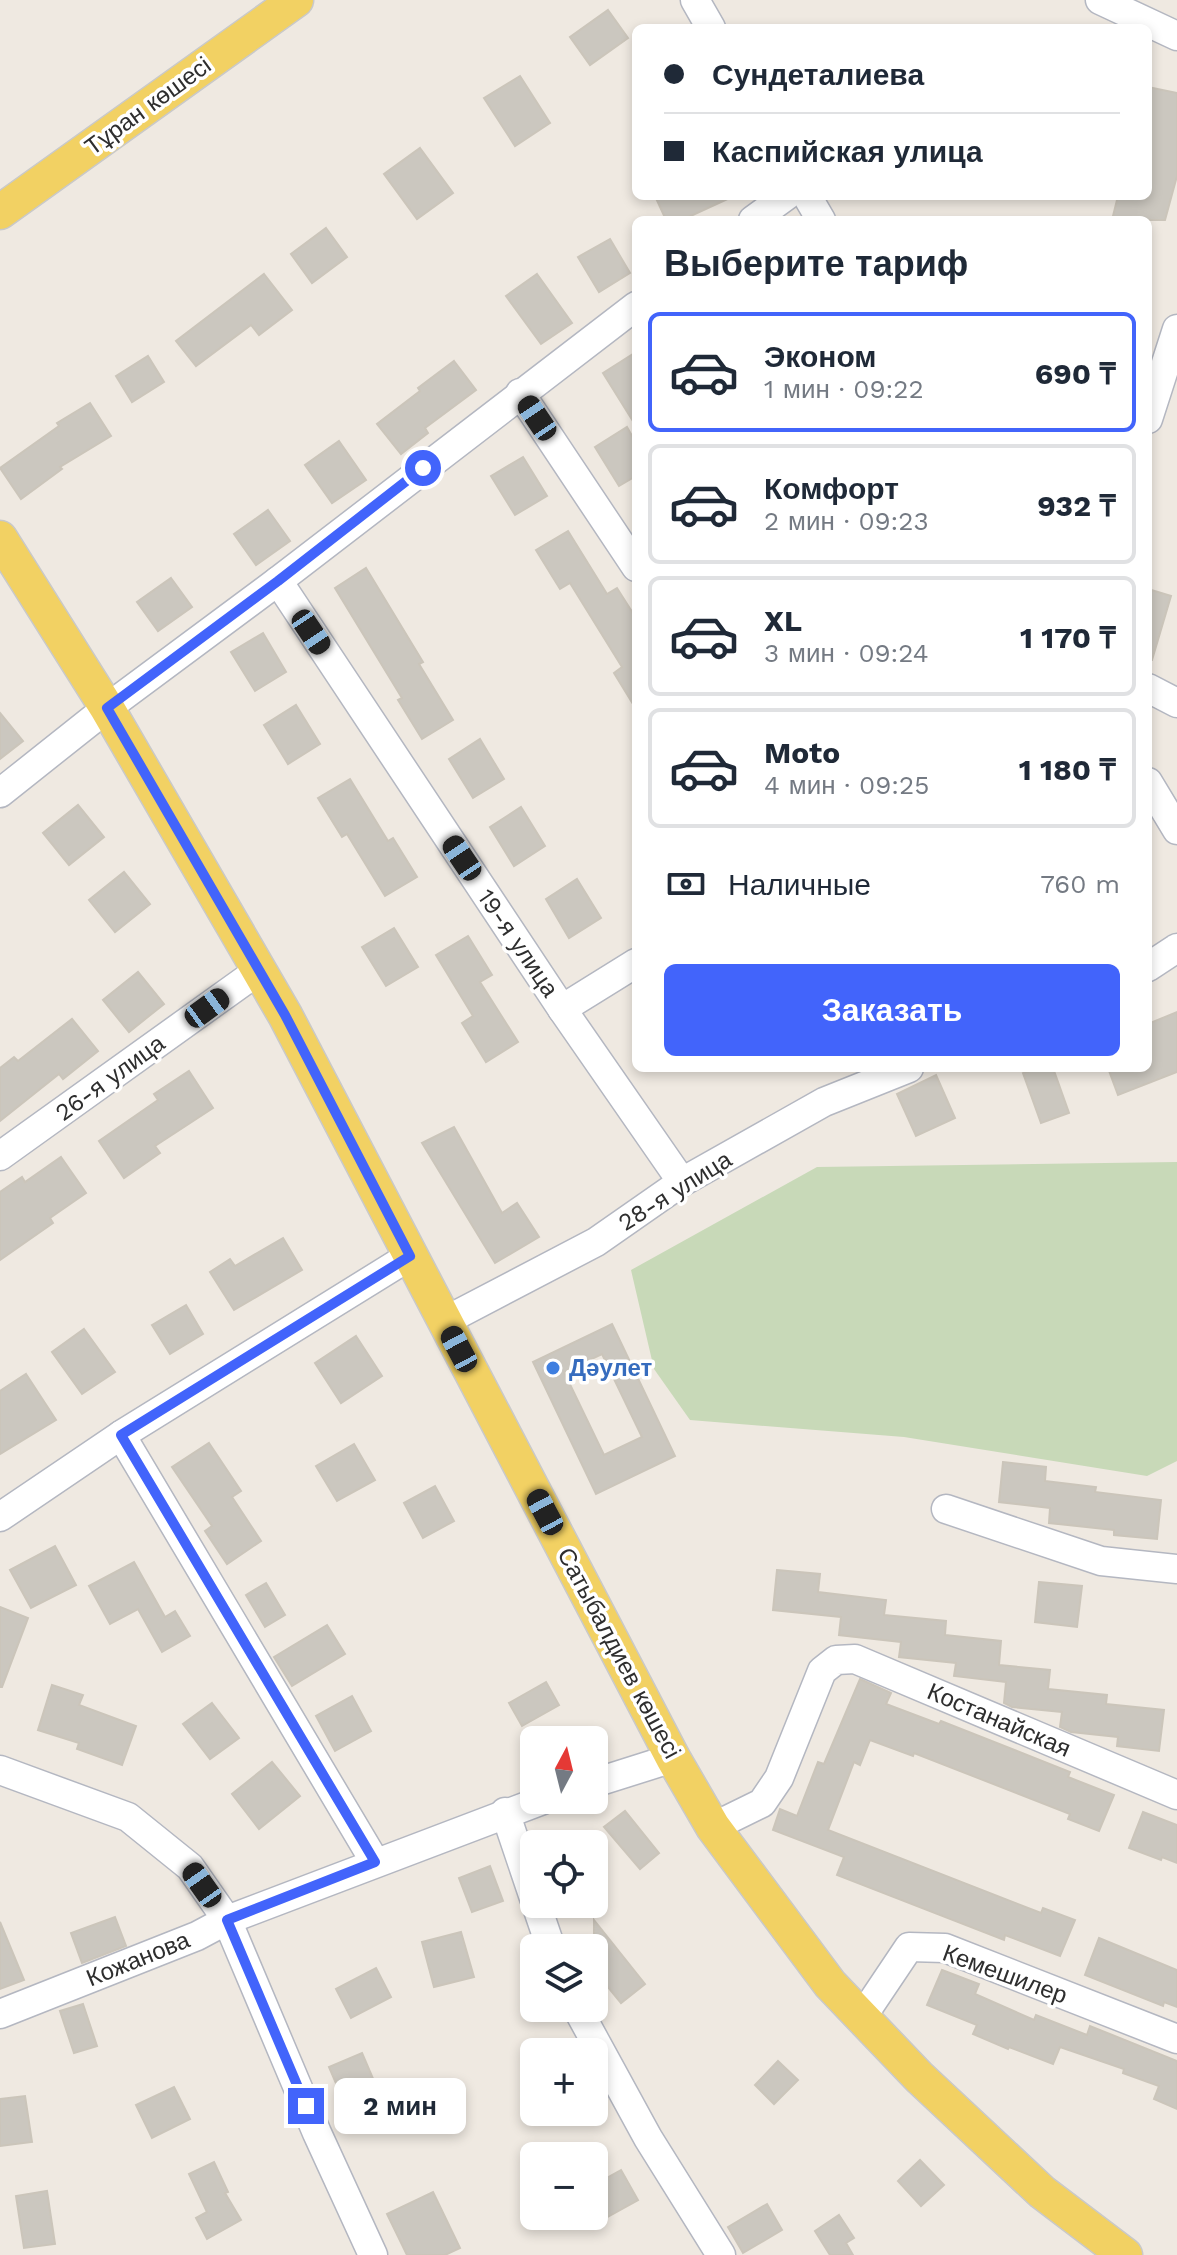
<!DOCTYPE html>
<html lang="ru">
<head>
<meta charset="utf-8">
<style>
  :root { --surface:#fff; --page:#f2f2f3; --text:#1f2937; --muted:#747a83; --line:#e0e1e3; --accent:#4264fb }
  body { margin:0; font-family:"Work Sans",sans-serif; background:var(--page); color:var(--text); height:100vh; display:flex; flex-direction:column; font-size:30px; white-space:nowrap }
  * { box-sizing:border-box; margin:0 }
  p { font-size:26px; color:var(--muted) }
  .icon { flex:none; width:44px; height:44px; fill:none; stroke:currentColor; stroke-width:2; stroke-linecap:round; stroke-linejoin:round }
  .map { position:relative; flex:1; overflow:hidden }
  .details { position:absolute; left:632px; top:216px; width:520px; height:856px; display:flex; flex-direction:column; background:var(--surface); border-radius:12px; box-shadow:0 4px 12px #0003 }
  .details>* { flex:none }
  .guide { position:absolute; left:632px; top:24px; width:520px; height:176px; border-radius:12px; box-shadow:0 4px 12px #0003; display:grid; align-content:center; height:176px; padding:0 32px; background:var(--surface) }
  .needle { width:52px; rotate:7deg }
  .controls { position:absolute; left:520px; top:1726px; display:grid; gap:16px }
  .controls a { display:grid; place-items:center; width:88px; height:88px; border-radius:12px; background:var(--surface); box-shadow:0 4px 12px #0003; font-size:40px }
  .end { position:absolute; width:36px; height:36px; margin:-18px; border:10px solid #4264fb; background:#fff; box-shadow:0 0 0 4px #fff }
  .from { border-radius:50% }
  .bubble { position:absolute; height:56px; border-radius:12px; background:var(--surface); box-shadow:0 4px 12px #0003; font-size:26px; font-weight:700; line-height:56px; text-align:center }
  .car { position:absolute; width:24px; height:48px; margin:-24px -12px; border-radius:10px; box-shadow:0 0 6px 2px #0007; background:linear-gradient(#222 24%,#8ab4d8 0 40%,#222 0 76%,#8ab4d8 0 86%,#222 0) }
  .guide b { display:flex; align-items:center; gap:28px; height:76px; font-size:30px }
  .guide b+b { border-top:2px solid var(--line) }
  .guide i { width:20px; height:20px; background:var(--text) }
  ul { padding:0; list-style:none }
  li { display:flex; align-items:center; gap:24px; height:120px; margin:0 16px 12px; padding:0 16px; border:4px solid var(--line); border-radius:12px }
  li div { flex:1 }
  li b { display:block; font-size:30px }
  li em { font-style:normal; font-weight:700 }
  li.current { border-color:var(--accent) }
  li>.icon { width:72px; height:72px; stroke-width:1.5 }
  h2 { padding:0 32px; font-size:36px; line-height:96px }
  .pay { display:flex; align-items:center; gap:20px; height:88px; padding:0 32px; font-size:30px }
  .pay p { margin-inline-start:auto }
  .action { display:flex; gap:16px; margin-top:auto; padding:16px 32px }
  .action a { flex:1; height:92px; border-radius:12px; background:var(--accent); color:#fff; font-size:32px; font-weight:700; line-height:92px; text-align:center }
  .map>svg:first-child { display:block }
  .cemetery { fill:#c8d9b8 }
  .building { fill:#cbc7bf; stroke:#cbc5ba; stroke-width:2; fill-rule:evenodd }
  .lines { fill:none; stroke-linecap:round; stroke-linejoin:round }
  .minor-casing { stroke:#b4b7c1; stroke-width:31 }
  .major-casing { stroke:#c9c9c9; stroke-width:37 }
  .minor { stroke:#fff; stroke-width:28 }
  .major { stroke:#f2d163; stroke-width:34 }
  .route { stroke:#4264fb; stroke-width:10 }
  .shop-dot { fill:#3f7fe0; stroke:#fff; stroke-width:3 }
  .labels { text-anchor:middle; stroke-width:7; stroke-linejoin:round; paint-order:stroke }
  .street-label { font-size:24px; fill:#2e2e2e; stroke:#fff }
  .shop-label { font-size:24px; font-weight:bold; fill:#366cbe; stroke:#fff; text-anchor:start }
</style>
</head>
<body>
<div class="map">
<svg width="1177" height="2255" viewBox="0 0 1177 2255">
  <rect width="100%" height="100%" fill="#efe9e1"/>
  <!-- cemetery -->
  <polygon class="cemetery" points="1177,1162 1177,1461 1147,1476 904,1437 690,1420 654,1369 631,1270 817,1167"/>
  <!-- building -->
  <g class="building">
    <polygon points="608,10 628,38 590,65 570,37"/>
    <polygon points="520,76 550,123 515,146 484,98"/>
    <polygon points="1148,87 1177,93 1177,176 1165,220 1112,220 1118,196 1148,196"/>
    <polygon points="420,148 453,193 417,219 384,174"/>
    <polygon points="655,196 734,196 682,220 666,220"/>
    <polygon points="326,228 347,257 312,283 291,254"/>
    <polygon points="610,239 630,273 599,292 578,257"/>
    <polygon points="264,274 292,310 259,335 251,325 196,366 176,341"/>
    <polygon points="537,274 572,323 541,344 506,296"/>
    <polygon points="636,352 636,426 603,373"/>
    <polygon points="148,356 164,382 132,402 116,376"/>
    <polygon points="454,361 476,390 425,428 428,433 401,454 377,424 420,391 418,388"/>
    <polygon points="90,403 111,436 60,467 62,469 21,499 0,468 59,426 57,423"/>
    <polygon points="627,427 636,443 636,476 619,486 595,447"/>
    <polygon points="339,441 366,480 332,503 305,465"/>
    <polygon points="523,457 547,496 515,515 491,476"/>
    <polygon points="268,510 290,541 256,565 234,534"/>
    <polygon points="568,531 607,594 617,588 636,618 636,709 614,673 622,667 570,583 560,589 536,550"/>
    <polygon points="366,568 423,662 419,664 453,720 422,739 398,700 402,698 335,588"/>
    <polygon points="171,578 192,607 158,631 137,602"/>
    <polygon points="1148,589 1171,596 1152,660 1148,660"/>
    <polygon points="263,633 286,672 255,691 231,652"/>
    <polygon points="296,705 320,744 288,764 264,725"/>
    <polygon points="0,713 23,741 0,759"/>
    <polygon points="480,739 504,779 473,798 449,759"/>
    <polygon points="350,779 388,841 393,838 417,877 385,896 347,834 342,837 318,798"/>
    <polygon points="78,805 104,837 69,865 43,833"/>
    <polygon points="521,807 545,846 514,866 490,827"/>
    <polygon points="124,872 150,904 115,932 89,900"/>
    <polygon points="577,879 601,918 569,938 546,899"/>
    <polygon points="394,928 418,967 386,986 362,947"/>
    <polygon points="468,936 492,975 480,982 518,1042 486,1062 462,1023 473,1016 436,955"/>
    <polygon points="138,972 164,1004 129,1032 103,1000"/>
    <polygon points="1177,1012 1177,1072 1118,1095 1108,1068 1148,1068 1148,1024"/>
    <polygon points="72,1019 98,1051 63,1079 59,1074 0,1121 0,1068 14,1057 18,1061"/>
    <polygon points="1038,1068 1053,1068 1069,1113 1041,1123 1023,1073"/>
    <polygon points="189,1071 213,1108 155,1146 160,1153 124,1178 99,1141 158,1100 154,1094"/>
    <polygon points="936,1075 955,1118 916,1136 897,1094"/>
    <polygon points="454,1127 502,1213 517,1203 539,1237 495,1263 422,1143"/>
    <polygon points="61,1157 86,1193 50,1218 53,1223 0,1260 0,1192 22,1177 25,1182"/>
    <polygon points="283,1238 302,1270 234,1310 210,1272 230,1259 235,1266"/>
    <polygon points="186,1305 203,1334 170,1354 152,1325"/>
    <path d="M 612,1324 L 675,1456 L 596,1494 L 533,1362 ZM 602,1354 L 642,1437 L 604,1455 L 564,1372 Z"/>
    <polygon points="84,1329 115,1372 82,1394 52,1352"/>
    <polygon points="356,1336 382,1376 341,1403 315,1363"/>
    <polygon points="26,1374 56,1420 0,1454 0,1391"/>
    <polygon points="209,1443 241,1491 232,1497 261,1541 227,1564 205,1531 212,1526 172,1467"/>
    <polygon points="354,1444 375,1480 337,1501 316,1466"/>
    <polygon points="1003,1462 1046,1467 1045,1481 1096,1487 1095,1492 1161,1500 1157,1539 1114,1535 1114,1530 1049,1523 1050,1508 999,1502"/>
    <polygon points="435,1486 454,1521 423,1538 404,1503"/>
    <polygon points="55,1546 76,1585 31,1608 10,1570"/>
    <polygon points="134,1562 165,1617 175,1611 190,1636 162,1652 138,1609 110,1624 89,1586"/>
    <polygon points="777,1570 820,1574 818,1592 886,1600 884,1615 946,1621 945,1635 1001,1641 999,1665 1050,1670 1048,1689 1107,1695 1106,1704 1164,1710 1159,1751 1117,1746 1118,1737 1071,1732 1060,1727 1062,1712 1012,1707 1004,1703 1006,1682 954,1676 956,1663 899,1657 901,1642 839,1635 841,1617 773,1610"/>
    <polygon points="1039,1582 1082,1586 1077,1627 1035,1622"/>
    <polygon points="266,1583 285,1615 265,1627 246,1595"/>
    <polygon points="0,1607 28,1618 2,1687 0,1687"/>
    <polygon points="327,1625 345,1654 292,1686 274,1657"/>
    <polygon points="860,1679 891,1693 886,1704 939,1724 941,1721 1070,1772 1068,1777 1114,1795 1099,1831 1068,1819 1070,1814 914,1753 913,1756 870,1740 860,1765 854,1762 828,1830 1041,1913 1043,1908 1075,1920 1060,1956 1005,1935 1004,1940 837,1875 844,1857 773,1830 780,1809 797,1816 818,1762 824,1764"/>
    <polygon points="546,1682 559,1705 522,1726 509,1703"/>
    <polygon points="52,1685 83,1695 79,1705 136,1726 122,1765 77,1749 79,1743 38,1730"/>
    <polygon points="352,1696 371,1731 335,1751 316,1716"/>
    <polygon points="212,1703 239,1738 210,1759 183,1724"/>
    <polygon points="272,1762 300,1796 259,1829 232,1794"/>
    <polygon points="625,1811 659,1853 640,1869 604,1827"/>
    <polygon points="1143,1812 1177,1825 1177,1863 1162,1857 1161,1860 1129,1848"/>
    <polygon points="490,1866 503,1901 472,1912 459,1878"/>
    <polygon points="115,1917 126,1946 82,1963 71,1933"/>
    <polygon points="594,1920 645,1984 621,2003 594,1970 594,1948 579,1948 594,1936"/>
    <polygon points="0,1922 24,1980 0,1989"/>
    <polygon points="461,1932 474,1977 434,1987 422,1942"/>
    <polygon points="1099,1938 1177,1970 1177,2007 1164,2002 1163,2006 1085,1975"/>
    <polygon points="376,1968 391,1997 351,2018 336,1989"/>
    <polygon points="942,1970 979,1984 975,1994 1034,2020 1036,2015 1087,2035 1090,2026 1177,2061 1177,2109 1154,2099 1159,2086 1123,2073 1124,2069 1060,2047 1053,2064 1009,2047 1008,2049 973,2034 977,2025 927,2005"/>
    <polygon points="83,2004 97,2046 74,2053 60,2011"/>
    <polygon points="362,2053 386,2109 353,2123 329,2067"/>
    <polygon points="778,2061 798,2080 774,2104 755,2085"/>
    <polygon points="174,2087 190,2119 152,2138 136,2105"/>
    <polygon points="25,2096 32,2142 0,2146 0,2099"/>
    <polygon points="920,2160 944,2185 921,2206 898,2181"/>
    <polygon points="214,2162 228,2192 225,2193 241,2220 207,2239 196,2218 207,2212 189,2174"/>
    <polygon points="621,2170 638,2200 604,2219 594,2201 594,2185"/>
    <polygon points="47,2191 55,2244 24,2248 16,2196"/>
    <polygon points="433,2192 460,2248 445,2255 407,2255 387,2214"/>
    <polygon points="767,2204 782,2230 743,2253 728,2227"/>
    <polygon points="839,2215 854,2238 846,2243 853,2255 830,2255 815,2231"/>
  </g>
  <g class="lines">
    <defs>
      <g id="minor">
        <polyline points="695,0 711,28"/>
        <polyline points="1100,0 1177,36"/>
        <polyline points="807,196 821,220"/>
        <polyline points="753,220 786,196"/>
        <polyline points="520,393 636,567"/>
        <polyline points="1148,419 1177,329"/>
        <polyline points="278,581 562,1009 682,1182"/>
        <polyline points="1148,688 1177,703"/>
        <polyline points="1148,782 1177,830"/>
        <polyline points="0,793 107,708 278,581 636,306"/>
        <polyline points="1148,967 1177,948"/>
        <polyline points="562,1009 636,963"/>
        <polyline points="0,1156 258,971"/>
        <polyline points="445,1321 596,1242 682,1182 824,1102 909,1068"/>
        <polyline points="121,1435 375,1862"/>
        <polyline points="946,1509 1101,1561 1177,1569"/>
        <polyline points="0,1517 121,1435 410,1256"/>
        <polyline points="0,1770 128,1817 190,1867 227,1920 317,2133 373,2255"/>
        <polyline points="594,1783 673,1758"/>
        <polyline points="505,1812 534,1898"/>
        <polyline points="713,1827 762,1803 779,1778 822,1671 836,1660 855,1659 1177,1795"/>
        <polyline points="536,1904 551,1948"/>
        <polyline points="577,2008 648,2138 721,2255"/>
        <polyline points="0,2014 197,1936 227,1920 543,1800"/>
        <polyline points="862,2017 909,1947 945,1948 1177,2039"/>
      </g>
      <g id="major">
        <polyline points="0,212 296,0"/>
        <polyline points="0,538 107,708 285,1015 673,1758 713,1827 830,1984 919,2077 1042,2192 1125,2255"/>
      </g>
    </defs>
    <!-- minor casing -->
    <use href="#minor" class="minor-casing"/>
    <!-- major casing -->
    <use href="#major" class="major-casing"/>
    <!-- minor -->
    <use href="#minor" class="minor"/>
    <!-- major -->
    <use href="#major" class="major"/>
  </g>
  <g class="lines">
    <!-- route -->
    <polyline class="route" points="306,2106 227,1920 375,1862 121,1435 410,1256 285,1015 107,708 278,581 423,468"/>
  </g>
  <!-- markers -->
  <circle class="shop-dot" cx="553" cy="1368" r="8"/>
  <g class="labels">
    <!-- street labels -->
    <g class="street-label">
      <text transform="translate(148 106) rotate(-36)" y="8">Тұран көшесі</text>
      <text transform="translate(518 943) rotate(56)" y="8">19-я улица</text>
      <text transform="translate(110 1078) rotate(-36)" y="8">26-я улица</text>
      <text transform="translate(675 1191) rotate(-32)" y="8">28-я улица</text>
      <text transform="translate(619 1653) rotate(62)" y="8">Сатыбалдиев көшесі</text>
      <text transform="translate(999 1720) rotate(23)" y="8">Костанайская</text>
      <text transform="translate(138 1959) rotate(-22)" y="8">Кожанова</text>
      <text transform="translate(1005 1974) rotate(20)" y="8">Кемешилер</text>
    </g>
    <!-- shop labels -->
    <g class="shop-label">
      <text x="569" y="1376">Дәулет</text>
    </g>
  </g>
</svg>
<div class="controls">
<a><svg class="needle" viewBox="-14 -14 28 28"><path d="M0-13l5 13h-10z" fill="#e53935"/><path d="M0 13l5-13h-10z" fill="#747a83"/></svg></a>
<a><svg class="icon" aria-label="locate" viewBox="0 0 24 24"><circle cx="12" cy="12" r="6"/><path d="M12 2v4M12 18v4M2 12h4M18 12h4"/></svg></a>
<a><svg class="icon" aria-label="layers" viewBox="0 0 24 24"><path d="M12 4l9 5-9 5-9-5zM3 14l9 5 9-5"/></svg></a>
<a>+</a>
<a>−</a>
</div>
<i class="end from" style="left:423px;top:468px"></i>
<i class="end" style="left:306px;top:2106px"></i>
<div class="bubble" style="left:334px;top:2078px;width:132px">2 мин</div>
<i class="car" style="left:537px;top:418px;rotate:326deg"></i>
<i class="car" style="left:311px;top:632px;rotate:146deg"></i>
<i class="car" style="left:462px;top:858px;rotate:326deg"></i>
<i class="car" style="left:207px;top:1008px;rotate:54deg"></i>
<i class="car" style="left:459px;top:1349px;rotate:332deg"></i>
<i class="car" style="left:545px;top:1512px;rotate:332deg"></i>
<i class="car" style="left:202px;top:1885px;rotate:325deg"></i>
<div class="guide">
<b><i class="from"></i>Сундеталиева</b>
<b><i></i>Каспийская улица</b>
</div>
<section class="details">
<h2>Выберите тариф</h2>
<ul>
<li class="current"><svg class="icon" aria-label="car" viewBox="0 0 24 24"><path d="M5 17H2v-5l4-1 3-4h7l3 4 3 1v5h-3M9 17h6M6 11h13"/><circle cx="7" cy="17" r="2"/><circle cx="17" cy="17" r="2"/></svg><div><b>Эконом</b><p>1 мин · 09:22</p></div><em>690 ₸</em></li>
<li><svg class="icon" aria-label="car" viewBox="0 0 24 24"><path d="M5 17H2v-5l4-1 3-4h7l3 4 3 1v5h-3M9 17h6M6 11h13"/><circle cx="7" cy="17" r="2"/><circle cx="17" cy="17" r="2"/></svg><div><b>Комфорт</b><p>2 мин · 09:23</p></div><em>932 ₸</em></li>
<li><svg class="icon" aria-label="car" viewBox="0 0 24 24"><path d="M5 17H2v-5l4-1 3-4h7l3 4 3 1v5h-3M9 17h6M6 11h13"/><circle cx="7" cy="17" r="2"/><circle cx="17" cy="17" r="2"/></svg><div><b>XL</b><p>3 мин · 09:24</p></div><em>1 170 ₸</em></li>
<li><svg class="icon" aria-label="car" viewBox="0 0 24 24"><path d="M5 17H2v-5l4-1 3-4h7l3 4 3 1v5h-3M9 17h6M6 11h13"/><circle cx="7" cy="17" r="2"/><circle cx="17" cy="17" r="2"/></svg><div><b>Moto</b><p>4 мин · 09:25</p></div><em>1 180 ₸</em></li>
</ul>
<div class="pay"><svg class="icon" aria-label="cash" viewBox="0 0 24 24"><path d="M3 7h18v10H3z"/><circle cx="12" cy="12" r="2"/></svg>Наличные<p>760 m</p></div>
<div class="action"><a>Заказать</a></div>
</section>
</div>
</body>
</html>
